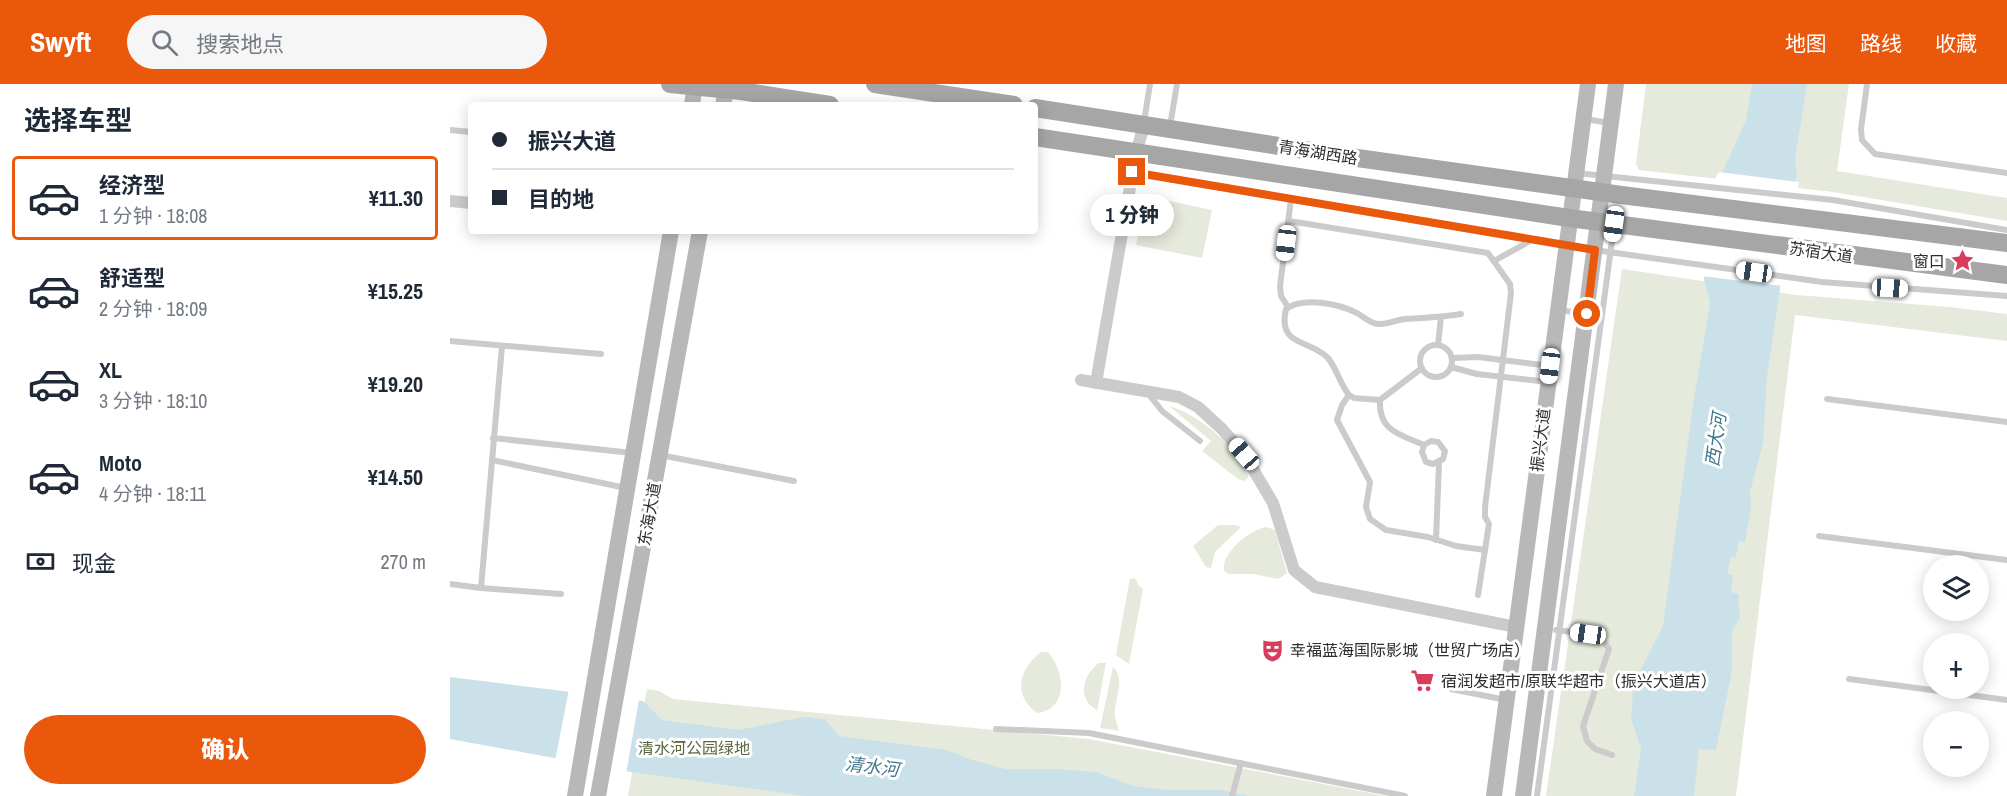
<!DOCTYPE html>
<html lang="zh">
<head>
<meta charset="utf-8">
<style>
  :root { --surface:#fff; --page:#f6f6f7; --text:#1f2937; --muted:#747a83; --line:#e0e1e3; --accent:#ea580c }
  body { margin:0; font-family:"Archivo Narrow","Noto Sans SC",sans-serif; background:var(--page); color:var(--text); height:100vh; display:flex; flex-direction:column; font-size:22px; white-space:nowrap }
  * { box-sizing:border-box; margin:0 }
  p { font-size:20px; color:var(--muted) }
  .icon { flex:none; width:33px; height:33px; fill:none; stroke:currentColor; stroke-width:2; stroke-linecap:round; stroke-linejoin:round }
  .map { position:relative; flex:1; overflow:hidden }
  .drawer { display:flex; flex-direction:column; background:var(--surface); width:450px }
  .drawer>* { flex:none }
  .guide { position:absolute; left:18px; top:18px; width:570px; height:132px; border-radius:6px; box-shadow:0 3px 15px #0003; display:grid; align-content:center; height:132px; padding:0 24px; background:var(--surface) }
  .controls { position:absolute; left:1473px; top:471px; display:grid; gap:12px }
  .controls a { display:grid; place-items:center; width:66px; height:66px; border-radius:50%; background:var(--surface); box-shadow:0 3px 15px #0003; font-size:30px }
  .end { position:absolute; width:27px; height:27px; margin:-14px; border:8px solid #ea580c; background:#fff; box-shadow:0 0 0 3px #fff }
  .from { border-radius:50% }
  .bubble { position:absolute; height:42px; border-radius:21px; background:var(--surface); box-shadow:0 3px 15px #0003; font-size:20px; font-weight:800; line-height:42px; text-align:center }
  .car { position:absolute; width:18px; height:36px; margin:-18px -9px; border-radius:8px; box-shadow:0 0 4px 2px #0007; background:linear-gradient(#fff 24%,#345 0 40%,#fff 0 76%,#345 0 86%,#fff 0) }
  .guide b { display:flex; align-items:center; gap:21px; height:57px; font-size:22px }
  .guide b+b { border-top:2px solid var(--line) }
  .guide i { width:15px; height:15px; background:var(--text) }
  ul { padding:0; list-style:none }
  li { display:flex; align-items:center; gap:18px; height:84px; margin:0 12px 9px; padding:0 12px; border:3px solid transparent; border-radius:6px }
  li div { flex:1 }
  li b { display:block; font-size:22px }
  li em { font-style:normal; font-weight:800 }
  li.on { border-color:var(--accent) }
  li>.icon { width:54px; height:54px; stroke-width:1.5 }
  h2 { padding:0 24px; font-size:27px; line-height:72px }
  .pay { display:flex; align-items:center; gap:15px; height:66px; padding:0 24px; font-size:22px }
  .pay p { margin-inline-start:auto }
  .button { display:flex; gap:12px; margin-top:auto; padding:12px 24px }
  .button a { flex:1; height:69px; border-radius:36px; background:var(--accent); color:#fff; font-size:24px; font-weight:800; line-height:69px; text-align:center }
  header { display:flex; align-items:center; gap:36px; box-sizing:border-box; height:84px; padding:0 30px; background:var(--accent); color:#fff }
  header strong { font-size:28px }
  nav { display:flex; gap:33px; margin-inline-start:auto; font-size:21px }
  .search { width:420px; height:54px; background:var(--page); display:flex; align-items:center; gap:15px; box-sizing:border-box; padding:0 21px; border-radius:33px; color:var(--muted); font-size:22px }
  main { display:flex; flex:1; min-height:0 }
  .map>svg:first-child { display:block }
  .green { fill:#e6eadd }
  .water { fill:#cae1e9 }
  .pier { fill:#fff }
  .lines { fill:none; stroke-linecap:round; stroke-linejoin:round }
  .lane { stroke:#cbcbcb; stroke-width:6 }
  .street { stroke:#cbcbcb; stroke-width:12 }
  .secondary { stroke:#b8b8b8; stroke-width:16 }
  .primary { stroke:#a6a6a6; stroke-width:18 }
  .route { stroke:#ea580c; stroke-width:8 }
  .labels { text-anchor:middle; stroke-width:6; stroke-linejoin:round; paint-order:stroke }
  .street-label { font-size:16px; fill:#2e2e2e; stroke:#fff }
  .poi-label { font-size:16px; fill:#2e2e2e; stroke:#fff; text-anchor:start }
  .park-label { font-size:16px; fill:#57673e; stroke:#fff }
  .water-label { font-size:18px; font-style:italic; fill:#41788b; stroke:#fff }
</style>
</head>
<body>
<header>
<strong>Swyft</strong>
<div class="search"><svg class="icon" aria-label="search" viewBox="0 0 24 24"><circle cx="10" cy="10" r="6"/><path d="M15 15l6 6"/></svg>搜索地点</div>
<nav><a>地图</a><a>路线</a><a>收藏</a></nav>
</header>
<main>
<section class="drawer">
<h2>选择车型</h2>
<ul>
<li class="on"><svg class="icon" aria-label="car" viewBox="0 0 24 24"><path d="M5 17H2v-5l4-1 3-4h7l3 4 3 1v5h-3M9 17h6M6 11h13"/><circle cx="7" cy="17" r="2"/><circle cx="17" cy="17" r="2"/></svg><div><b>经济型</b><p>1 分钟 · 18:08</p></div><em>¥11.30</em></li>
<li><svg class="icon" aria-label="car" viewBox="0 0 24 24"><path d="M5 17H2v-5l4-1 3-4h7l3 4 3 1v5h-3M9 17h6M6 11h13"/><circle cx="7" cy="17" r="2"/><circle cx="17" cy="17" r="2"/></svg><div><b>舒适型</b><p>2 分钟 · 18:09</p></div><em>¥15.25</em></li>
<li><svg class="icon" aria-label="car" viewBox="0 0 24 24"><path d="M5 17H2v-5l4-1 3-4h7l3 4 3 1v5h-3M9 17h6M6 11h13"/><circle cx="7" cy="17" r="2"/><circle cx="17" cy="17" r="2"/></svg><div><b>XL</b><p>3 分钟 · 18:10</p></div><em>¥19.20</em></li>
<li><svg class="icon" aria-label="car" viewBox="0 0 24 24"><path d="M5 17H2v-5l4-1 3-4h7l3 4 3 1v5h-3M9 17h6M6 11h13"/><circle cx="7" cy="17" r="2"/><circle cx="17" cy="17" r="2"/></svg><div><b>Moto</b><p>4 分钟 · 18:11</p></div><em>¥14.50</em></li>
</ul>
<div class="pay"><svg class="icon" aria-label="cash" viewBox="0 0 24 24"><path d="M3 7h18v10H3z"/><circle cx="12" cy="12" r="2"/></svg>现金<p>270 m</p></div>
<div class="button"><a>确认</a></div>
</section>
<div class="map">
<svg width="1557" height="712" viewBox="0 0 1557 712">
  <rect width="100%" height="100%" fill="#fff"/>
  <!-- green -->
  <g class="green">
    <polygon points="1196,0 1399,0 1387,87 1557,114 1557,137 1383,108 1189,86 1186,80"/>
    <polygon points="696,112 762,126 752,174 686,161"/>
    <polygon points="1172,185 1347,211 1500,223 1557,230 1557,257 1345,231 1286,712 1096,712"/>
    <path d="M 719,322 C 748,330 788,363 799,392 L 795,397 L 788,395 L 752,367 L 761,357 Z"/>
    <polygon points="768,441 785,441 791,443 765,468 761,484 756,483 743,462"/>
    <path d="M 817,443 L 825,446 L 837,489 L 828,495 L 804,490 L 778,490 L 774,487 C 771,469 800,445 817,443 Z"/>
    <polygon points="680,494 686,495 689,502 693,505 679,580 666,571"/>
    <path d="M 591,568 L 598,568 C 615,588 619,625 587,629 C 562,611 569,585 591,568 Z"/>
    <path d="M 649,579 L 656,579 L 647,627 C 644,624 638,620 637,617 C 629,603 638,587 649,579 Z"/>
    <path d="M 663,583 C 677,596 663,616 665,633 C 666,638 668,643 669,647 L 650,644 Z"/>
    <polygon points="197,605 209,607 223,615 639,655 936,712 178,712"/>
  </g>
  <!-- water -->
  <g class="water">
    <polygon points="1302,0 1357,0 1345,75 1347,89 1317,293 1313,359 1300,408 1301,424 1295,458 1289,457 1286,473 1281,473 1277,490 1283,491 1281,508 1289,510 1288,516 1290,533 1282,548 1282,587 1266,666 1249,665 1244,712 1184,712 1191,664 1181,635 1183,608 1192,583 1213,542 1243,320 1260,219 1254,196 1267,97 1274,85 1296,36"/>
    <polygon points="0,593 193,617 212,636 289,646 353,633 375,635 389,652 497,666 522,676 556,685 608,685 647,688 683,702 719,706 770,706 800,712 355,712 181,688 0,655"/>
  </g>
  <!-- pier -->
  <g class="pier">
    <polygon points="1269,88 1349,98 1333,202 1252,192 1264,96"/>
    <polygon points="119,605 189,616 176,690 105,677"/>
  </g>
  <g class="lines">
    <!-- lane -->
    <g class="lane">
      <polyline points="1417,0 1411,45 1412,56 1425,70 1557,89"/>
      <polyline points="1135,35 1160,39"/>
      <polyline points="694,38 700,0"/>
      <polyline points="720,42 727,0"/>
      <polyline points="0,46 21,48"/>
      <polyline points="682,89 1116,162 1372,198 1557,212"/>
      <polyline points="1127,89 1383,116 1557,146"/>
      <polyline points="839,137 1038,169 1060,200 1061,209 1035,423 1035,433 1039,440 1028,511"/>
      <polyline points="1044,177 1080,157"/>
      <polyline points="838,223 831,212 830,202 841,115"/>
      <polyline points="1110,226 1136,230"/>
      <polyline points="0,257 151,270"/>
      <polyline points="988,261 991,233"/>
      <circle cx="986" cy="277" r="16"/>
      <polyline points="1002,274 1028,273 1100,282"/>
      <polyline points="1001,283 1027,290 1098,298"/>
      <path d="M 972,284 L 930,316 C 928,347 951,351 974,361 L 981,357 L 988,358 L 995,367 L 993,375 L 983,380 L 976,378 L 972,368 L 974,361"/>
      <polyline points="697,308 712,327 750,357"/>
      <polyline points="899,311 892,321 887,336 920,398 916,423 920,435 936,446 978,453 1006,462 1035,466"/>
      <polyline points="1377,315 1557,338"/>
      <path d="M 930,316 L 904,314 L 899,311 C 890,300 887,285 878,274 C 860,255 827,263 836,225 C 853,212 889,220 907,229 C 914,233 920,239 928,240 C 937,241 946,236 955,235 C 974,234 992,233 1011,230"/>
      <polyline points="43,354 182,369"/>
      <polyline points="210,371 344,397"/>
      <polyline points="42,376 176,404"/>
      <polyline points="1369,452 1557,476"/>
      <polyline points="986,456 989,379"/>
      <polyline points="0,500 31,504 52,262"/>
      <polyline points="31,504 111,510"/>
      <polyline points="1106,546 1138,550 1151,554 1159,565 1133,642 1137,657 1145,665 1162,671"/>
      <polyline points="1399,595 1557,616"/>
      <polyline points="1001,605 1056,616"/>
      <polyline points="546,645 639,649 955,712"/>
      <polyline points="782,712 791,679"/>
      <polyline points="1087,712 1164,142"/>
    </g>
    <!-- street -->
    <g class="street">
      <polyline points="0,117 21,119"/>
      <polyline points="631,296 729,313 748,323 772,345 794,370 823,419 844,486 865,503 1066,543"/>
      <polyline points="646,299 686,69 694,41"/>
    </g>
    <!-- secondary -->
    <g class="secondary">
      <polyline points="242,21 245,0"/>
      <polyline points="273,21 277,0"/>
      <polyline points="125,712 221,147"/>
      <polyline points="148,712 250,147"/>
      <polyline points="1044,712 1138,0"/>
      <polyline points="1073,712 1166,0"/>
    </g>
    <!-- primary -->
    <g class="primary">
      <polyline points="220,0 291,7 380,21"/>
      <polyline points="425,0 564,21"/>
      <polyline points="585,24 893,72 1179,112 1557,159"/>
      <polyline points="585,53 1119,134 1557,191"/>
    </g>
  </g>
  <g class="lines">
    <!-- route -->
    <polyline class="route" points="682,88 1145,166 1137,230"/>
  </g>
  <!-- icons -->
  <defs>
    <symbol id="sight-bare" viewBox="-9 -9 18 18"><path d="M0-6L1.8-2.2L6-1.7L2.9 1.2L3.7 5.4L0 3.3L-3.7 5.4L-2.9 1.2L-6-1.7L-1.8-2.2Z" fill="#d93c5d" stroke="#fff" stroke-width="2.5" paint-order="stroke"/></symbol>
    <symbol id="theatre-bare" viewBox="-9 -9 18 18"><path d="M-5-5.5Q0-4 5-5.5V0Q5 5 0 6Q-5 5-5 0ZM-3.3-2.5H-1v1.5H-3.3ZM1-2.5H3.3v1.5H1ZM-2.8 1Q0 5.5 2.8 1Z" fill="#d93c5d" stroke="#fff" stroke-width="2.5" paint-order="stroke"/></symbol>
    <symbol id="supermarket-bare" viewBox="-9 -9 18 18"><path d="M-6-5.5h2.5l.6 2H6L4.5 2H-2.5L-4.4-4H-6ZM-1.5 3.2a1.3 1.3 0 1 0 .1 0ZM3 3.2a1.3 1.3 0 1 0 .1 0Z" fill="#d93c5d" stroke="#fff" stroke-width="2.5" paint-order="stroke"/></symbol>
  </defs>
  <g fill-rule="evenodd">
    <use href="#sight-bare" x="1496" y="160" width="33" height="33"/>
    <use href="#theatre-bare" x="806" y="550" width="33" height="33"/>
    <use href="#supermarket-bare" x="956" y="580" width="33" height="33"/>
  </g>
  <g class="labels">
    <!-- street labels -->
    <g class="street-label">
      <text transform="translate(868 68) rotate(9)" y="6">青海湖西路</text>
      <text transform="translate(1371 168) rotate(8)" y="6">苏宿大道</text>
      <text transform="translate(1090 356) rotate(-83)" y="6">振兴大道</text>
      <text transform="translate(199 430) rotate(-80)" y="6">东海大道</text>
    </g>
    <!-- poi labels -->
    <g class="poi-label">
      <text x="1495" y="183" text-anchor="end">窗口</text>
      <text x="840" y="572">幸福蓝海国际影城（世贸广场店）</text>
      <text x="991" y="603">宿润发超市/原联华超市（振兴大道店）</text>
    </g>
    <!-- park labels -->
    <g class="park-label">
      <text x="244" y="670">清水河公园绿地</text>
    </g>
    <!-- water labels -->
    <g class="water-label">
      <text transform="translate(1266 356) rotate(-82)" y="6">西大河</text>
      <text transform="translate(422 683) rotate(7)" y="6">清水河</text>
    </g>
  </g>
</svg>
<div class="controls">
<a><svg class="icon" aria-label="layers" viewBox="0 0 24 24"><path d="M12 4l9 5-9 5-9-5zM3 14l9 5 9-5"/></svg></a>
<a>+</a>
<a>−</a>
</div>
<i class="end from" style="left:1137px;top:230px"></i>
<i class="end" style="left:682px;top:88px"></i>
<div class="bubble" style="left:640px;top:110px;width:84px">1 分钟</div>
<i class="car" style="left:1164px;top:140px;rotate:188deg"></i>
<i class="car" style="left:836px;top:159px;rotate:187deg"></i>
<i class="car" style="left:1304px;top:188px;rotate:278deg"></i>
<i class="car" style="left:1440px;top:204px;rotate:93deg"></i>
<i class="car" style="left:1100px;top:282px;rotate:187deg"></i>
<i class="car" style="left:794px;top:370px;rotate:319deg"></i>
<i class="car" style="left:1138px;top:550px;rotate:278deg"></i>
<div class="guide">
<b><i class="from"></i>振兴大道</b>
<b><i></i>目的地</b>
</div>
</div>
</main>
</body>
</html>
